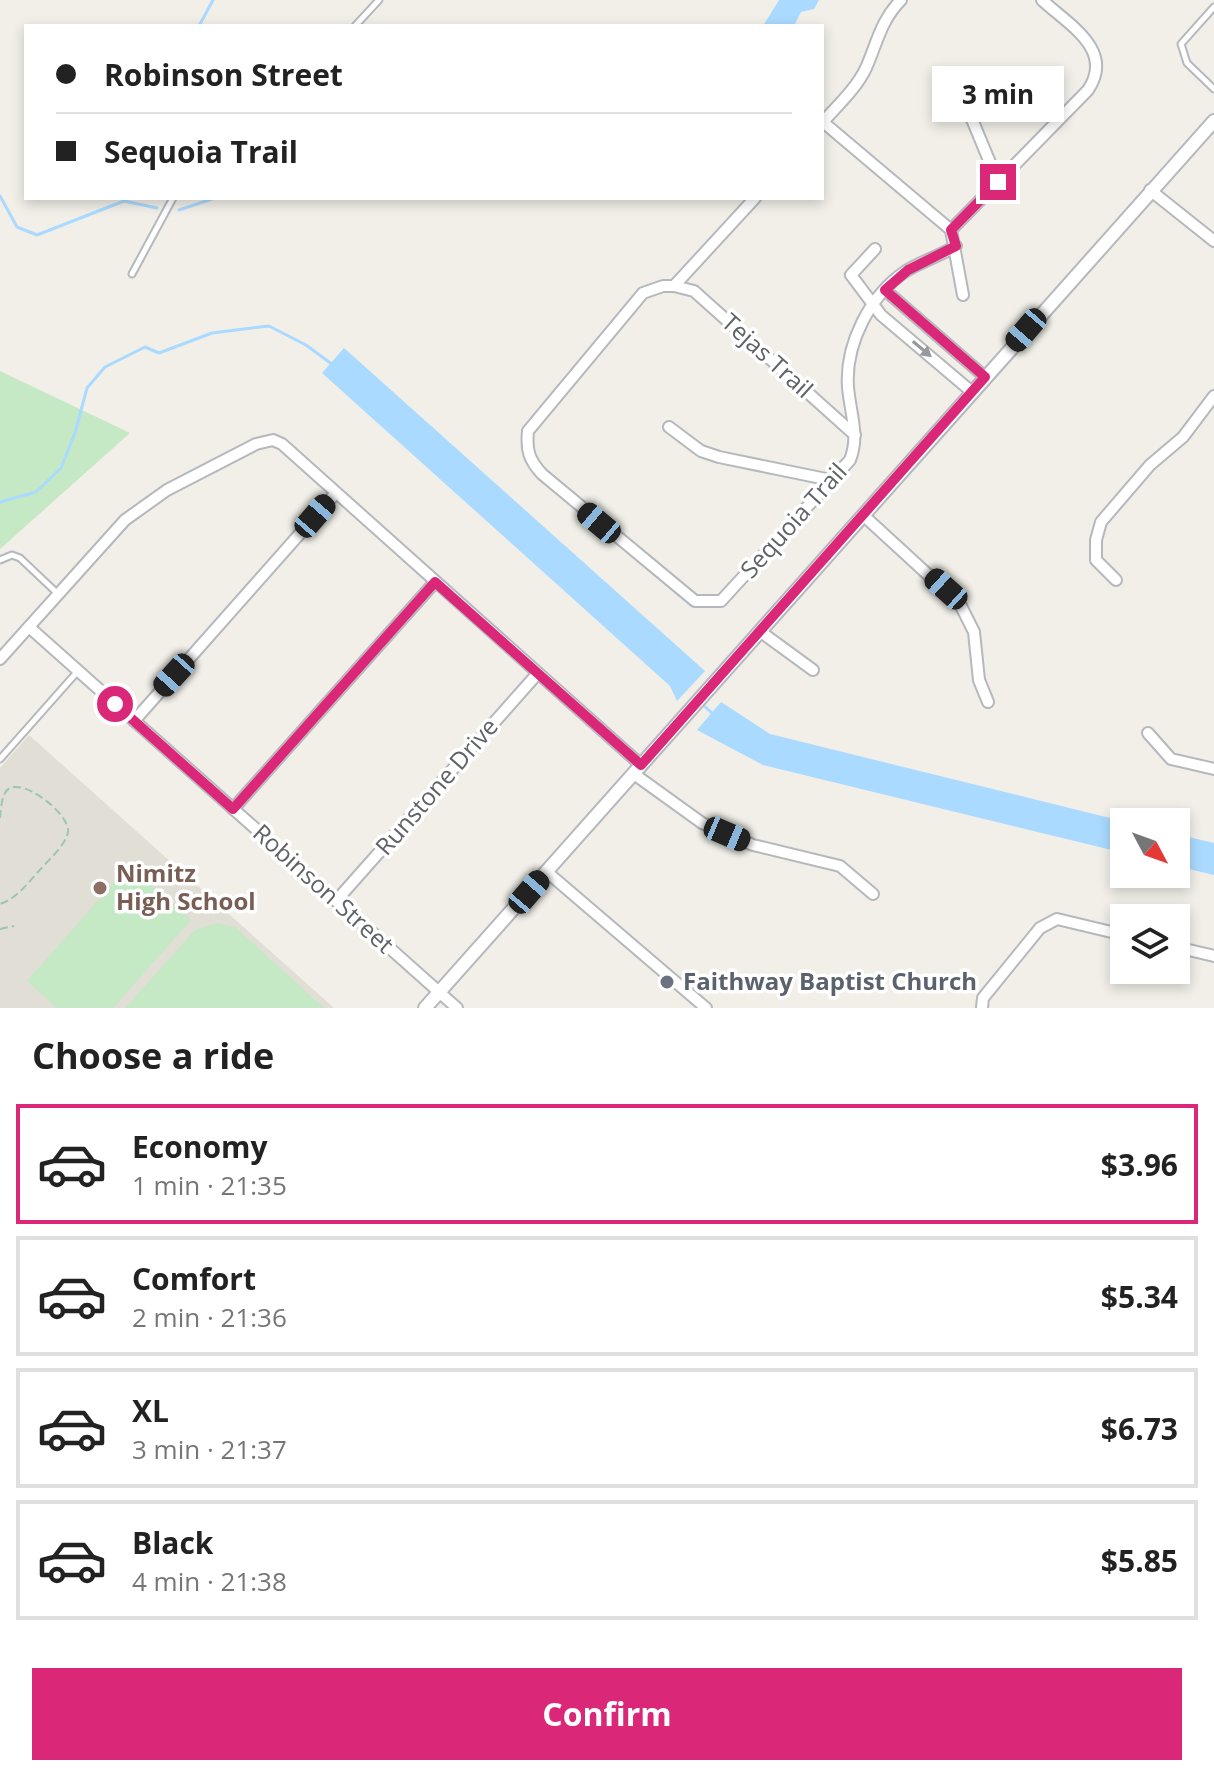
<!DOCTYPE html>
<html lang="en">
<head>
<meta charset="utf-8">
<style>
  :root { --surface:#fff; --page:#f2f2f2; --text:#222; --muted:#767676; --line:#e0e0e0; --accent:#db2777 }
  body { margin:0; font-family:"Open Sans",sans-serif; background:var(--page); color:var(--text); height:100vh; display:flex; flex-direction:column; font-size:30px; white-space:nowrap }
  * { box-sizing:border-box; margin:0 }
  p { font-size:26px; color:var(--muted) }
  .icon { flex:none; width:44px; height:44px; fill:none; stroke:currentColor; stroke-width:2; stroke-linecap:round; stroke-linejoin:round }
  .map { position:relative; height:1008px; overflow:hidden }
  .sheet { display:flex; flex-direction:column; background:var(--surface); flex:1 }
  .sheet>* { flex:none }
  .guide { position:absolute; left:24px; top:24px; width:800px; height:176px; border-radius:0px; box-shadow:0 4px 12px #0003; display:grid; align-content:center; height:176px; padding:0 32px; background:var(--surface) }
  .needle { width:52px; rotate:131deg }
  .buttons { position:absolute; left:1110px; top:808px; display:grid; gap:16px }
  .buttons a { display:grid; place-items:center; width:80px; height:80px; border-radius:0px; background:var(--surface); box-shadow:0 4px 12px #0003; font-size:40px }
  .end { position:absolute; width:36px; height:36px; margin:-18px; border:10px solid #db2777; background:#fff; box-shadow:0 0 0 4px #fff }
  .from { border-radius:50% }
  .bubble { position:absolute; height:56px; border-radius:0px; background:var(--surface); box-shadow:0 4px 12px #0003; font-size:26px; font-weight:700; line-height:56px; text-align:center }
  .car { position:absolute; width:24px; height:48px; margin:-24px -12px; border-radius:10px; box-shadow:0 0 6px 2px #0007; background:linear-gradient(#222 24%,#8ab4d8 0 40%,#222 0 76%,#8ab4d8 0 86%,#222 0) }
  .guide b { display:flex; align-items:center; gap:28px; height:76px; font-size:30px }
  .guide b+b { border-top:2px solid var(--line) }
  .guide i { width:20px; height:20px; background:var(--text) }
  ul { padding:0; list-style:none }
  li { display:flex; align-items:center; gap:24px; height:120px; margin:0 16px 12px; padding:0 16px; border:4px solid var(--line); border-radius:0px }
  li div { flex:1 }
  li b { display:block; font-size:30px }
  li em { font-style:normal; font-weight:700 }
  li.current { border-color:var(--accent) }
  li>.icon { width:72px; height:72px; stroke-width:1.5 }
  h2 { padding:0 32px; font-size:36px; line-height:96px }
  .button { display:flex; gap:16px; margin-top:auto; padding:16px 32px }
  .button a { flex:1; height:92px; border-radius:0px; background:var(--accent); color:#fff; font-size:32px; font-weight:700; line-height:92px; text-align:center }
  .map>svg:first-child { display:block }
  .education { fill:#e1ded6 }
  .green { fill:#c5e8c5 }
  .water { fill:#aadaff }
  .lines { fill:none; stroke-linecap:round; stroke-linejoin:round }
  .stream { stroke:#aadaff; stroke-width:3 }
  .service-casing { stroke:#b5b8bc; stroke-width:9 }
  .minor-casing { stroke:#b5b8bc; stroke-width:14 }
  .tertiary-casing { stroke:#b5b8bc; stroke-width:16 }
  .path { stroke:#9cc7a9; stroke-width:2; stroke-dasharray:8 4; stroke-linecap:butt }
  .service { stroke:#fff; stroke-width:5 }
  .minor { stroke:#fff; stroke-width:10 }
  .tertiary { stroke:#fff; stroke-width:12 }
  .oneway { fill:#979a9d }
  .route { stroke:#db2777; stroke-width:10 }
  .education-dot { fill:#8d6e63; stroke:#fff; stroke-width:3 }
  .worship-dot { fill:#6b7280; stroke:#fff; stroke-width:3 }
  .labels { text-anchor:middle; stroke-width:7; stroke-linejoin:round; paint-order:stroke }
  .street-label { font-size:24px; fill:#5f6368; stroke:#fff }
  .education-label { font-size:24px; font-weight:bold; fill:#785e54; stroke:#fff; text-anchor:start }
  .worship-label { font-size:24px; font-weight:bold; fill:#5b616d; stroke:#fff; text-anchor:start }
</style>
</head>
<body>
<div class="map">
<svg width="1214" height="1008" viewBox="0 0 1214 1008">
  <rect width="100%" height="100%" fill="#f1efe8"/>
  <!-- education -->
  <polygon class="education" points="29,735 334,1008 0,1008 0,768"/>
  <!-- green -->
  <g class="green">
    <polygon points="0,371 130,433 0,549"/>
    <polygon points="129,865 191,920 113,1008 57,1008 27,981"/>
    <polygon points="217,923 235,927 324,1008 125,1008 195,930"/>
  </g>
  <!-- water -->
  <g class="water">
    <polygon points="779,0 819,0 814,9 801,12 794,26 763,26"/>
    <polygon points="344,348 705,671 677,701 670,686 322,373"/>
    <polygon points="721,702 770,734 1126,822 1124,853 763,765 697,730"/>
    <polygon points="1176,834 1214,843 1214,875 1176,866"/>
  </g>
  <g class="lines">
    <!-- stream -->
    <g class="stream">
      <polyline points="199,26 213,0"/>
      <polyline points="0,196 17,227 37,235 124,201"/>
      <polyline points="124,201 157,208"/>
      <polyline points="179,210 215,198"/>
      <polyline points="0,502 36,492 61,468 75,433 87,388 105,367 145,347 159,353 212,333 269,326 306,345 333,365"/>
      <polyline points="701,703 713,714"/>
    </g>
    <defs>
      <g id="service">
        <polyline points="1214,7 1181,44 1187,63 1214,89"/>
        <polyline points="355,26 379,0"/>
        <polyline points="132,274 173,198"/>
        <polyline points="0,560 12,555 20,558 57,593"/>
        <polyline points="0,759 78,671"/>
      </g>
      <g id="minor">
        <polyline points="980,82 964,100 998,182"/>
        <polyline points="823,122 951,230"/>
        <path d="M 822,123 C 837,106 856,89 866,68 C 877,43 881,20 901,0"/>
        <polyline points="1150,190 1214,241"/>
        <path d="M 755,198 L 674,286 L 663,286 L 643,293 L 528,431 C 526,450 529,460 542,474 L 695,601 L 721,601 L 850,460 C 860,435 850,413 848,387 C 845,344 870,295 906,271 C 922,261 940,256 956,246"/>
        <path d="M 951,230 L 1088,90 C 1115,50 1069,25 1042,0"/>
        <polyline points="951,230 963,295"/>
        <polyline points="875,249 851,275 881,315 972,392"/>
        <polyline points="674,286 694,291 855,435"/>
        <polyline points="885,290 985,377"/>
        <polyline points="669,427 701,451 719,457 831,480"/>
        <polyline points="863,515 960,604 974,632 979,680 988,702"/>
        <polyline points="1116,580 1096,560 1096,540 1101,522 1150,465 1183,437 1214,396"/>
        <polyline points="29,627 457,1008"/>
        <polyline points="761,632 813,670"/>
        <polyline points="0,659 125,520 167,490 256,444 273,440 282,444 641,765"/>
        <polyline points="134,721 335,494"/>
        <polyline points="1148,733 1171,759 1214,769"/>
        <polyline points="634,774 702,823 753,845 840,866 873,894"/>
        <polyline points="233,809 435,582"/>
        <polyline points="547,872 706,1008"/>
        <polyline points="336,901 538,673"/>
        <polyline points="1176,947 1214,956"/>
        <polyline points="982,1008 983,998 1040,928 1057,919 1124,935"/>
      </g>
      <polyline id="tertiary" points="425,1008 1214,121"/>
    </defs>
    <!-- service casing -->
    <use href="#service" class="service-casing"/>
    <!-- minor casing -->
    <use href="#minor" class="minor-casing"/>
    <!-- tertiary casing -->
    <use href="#tertiary" class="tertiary-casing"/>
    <!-- path -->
    <g class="path">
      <path d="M 0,818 C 1,811 1,800 5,793 C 16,771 71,814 68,832 C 65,847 47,861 38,872 C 26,885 17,898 0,904"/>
      <polyline points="0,929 14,926"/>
    </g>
    <!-- service -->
    <use href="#service" class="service"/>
    <!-- minor -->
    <use href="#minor" class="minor"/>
    <!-- tertiary -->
    <use href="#tertiary" class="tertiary"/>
  </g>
  <!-- one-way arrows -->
  <defs><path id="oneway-solid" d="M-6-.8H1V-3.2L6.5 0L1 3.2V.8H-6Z" transform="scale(2)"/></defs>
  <use class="oneway" href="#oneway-solid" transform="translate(922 349) rotate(40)"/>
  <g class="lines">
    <!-- route -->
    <polyline class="route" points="115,704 233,809 435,582 641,765 985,377 885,290 908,270 956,246 951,230 998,182"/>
  </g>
  <!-- markers -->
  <circle class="education-dot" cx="100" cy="888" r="8"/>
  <circle class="worship-dot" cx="667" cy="982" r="8"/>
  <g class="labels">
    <!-- street labels -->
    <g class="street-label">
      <text transform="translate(767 356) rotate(42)" y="8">Tejas Trail</text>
      <text transform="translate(794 521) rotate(-48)" y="8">Sequoia Trail</text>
      <text transform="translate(437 787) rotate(-49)" y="8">Runstone Drive</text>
      <text transform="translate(323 889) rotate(42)" y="8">Robinson Street</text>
    </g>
    <!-- education labels -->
    <g class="education-label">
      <text x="116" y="882">Nimitz<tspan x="116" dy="28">High School</tspan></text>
    </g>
    <!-- worship labels -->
    <g class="worship-label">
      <text x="683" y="990">Faithway Baptist Church</text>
    </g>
  </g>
</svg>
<div class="buttons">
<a><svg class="needle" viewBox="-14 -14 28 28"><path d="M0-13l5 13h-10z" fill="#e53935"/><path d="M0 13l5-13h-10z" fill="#767676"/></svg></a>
<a><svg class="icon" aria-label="layers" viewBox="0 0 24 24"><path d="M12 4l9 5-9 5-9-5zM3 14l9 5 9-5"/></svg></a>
</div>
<i class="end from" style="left:115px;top:704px"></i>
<i class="end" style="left:998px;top:182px"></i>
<div class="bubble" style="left:932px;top:66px;width:132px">3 min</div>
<i class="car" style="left:1026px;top:330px;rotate:221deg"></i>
<i class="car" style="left:315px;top:516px;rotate:41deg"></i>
<i class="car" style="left:599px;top:523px;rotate:310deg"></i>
<i class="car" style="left:946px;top:589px;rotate:312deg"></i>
<i class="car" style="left:174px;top:675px;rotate:222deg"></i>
<i class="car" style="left:727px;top:834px;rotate:113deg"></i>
<i class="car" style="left:529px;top:892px;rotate:41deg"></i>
<div class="guide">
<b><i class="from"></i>Robinson Street</b>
<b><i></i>Sequoia Trail</b>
</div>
</div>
<section class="sheet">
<h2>Choose a ride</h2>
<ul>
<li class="current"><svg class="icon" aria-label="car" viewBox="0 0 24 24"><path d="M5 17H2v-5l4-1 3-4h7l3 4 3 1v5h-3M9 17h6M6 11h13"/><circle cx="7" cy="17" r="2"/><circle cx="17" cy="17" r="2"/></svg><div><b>Economy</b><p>1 min · 21:35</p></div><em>$3.96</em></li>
<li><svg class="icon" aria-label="car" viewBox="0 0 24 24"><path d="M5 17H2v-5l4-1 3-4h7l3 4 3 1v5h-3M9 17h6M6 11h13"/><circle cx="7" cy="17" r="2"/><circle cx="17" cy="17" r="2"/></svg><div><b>Comfort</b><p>2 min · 21:36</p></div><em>$5.34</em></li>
<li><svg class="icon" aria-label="car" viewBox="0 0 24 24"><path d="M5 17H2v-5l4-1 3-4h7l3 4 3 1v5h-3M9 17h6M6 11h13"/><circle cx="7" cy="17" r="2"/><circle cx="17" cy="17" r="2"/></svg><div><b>XL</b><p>3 min · 21:37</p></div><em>$6.73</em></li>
<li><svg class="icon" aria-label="car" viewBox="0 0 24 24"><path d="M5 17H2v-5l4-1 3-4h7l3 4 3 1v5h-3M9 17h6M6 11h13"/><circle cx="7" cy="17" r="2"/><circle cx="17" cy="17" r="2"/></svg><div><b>Black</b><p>4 min · 21:38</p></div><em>$5.85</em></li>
</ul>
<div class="button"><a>Confirm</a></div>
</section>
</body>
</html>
